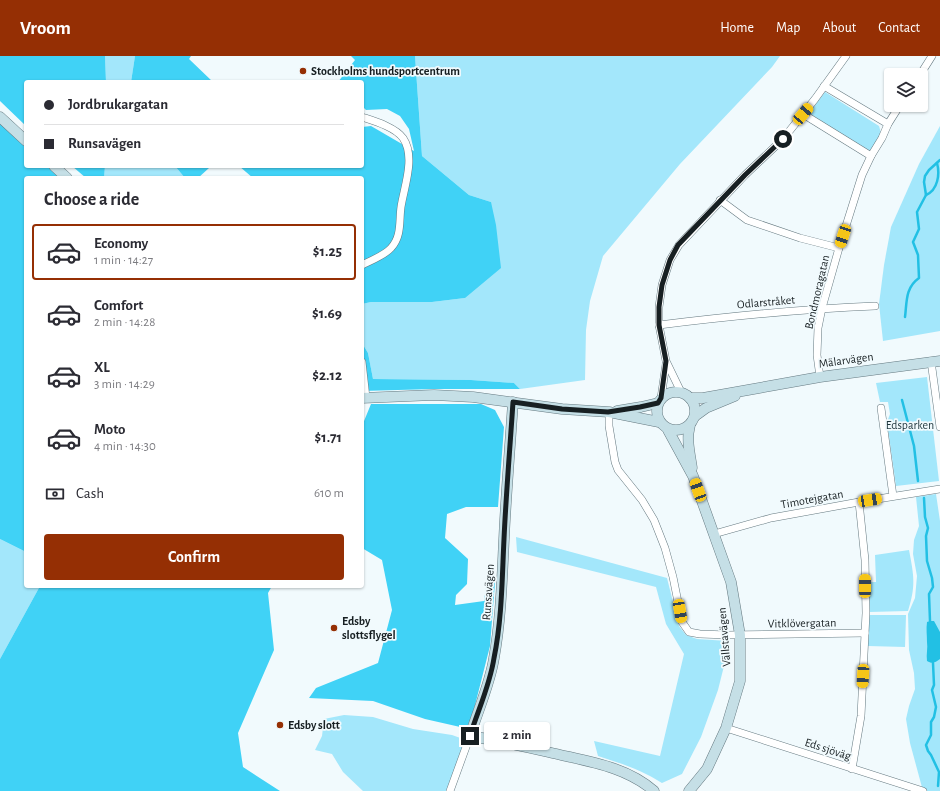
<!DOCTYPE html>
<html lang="en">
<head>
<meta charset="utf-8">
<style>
  :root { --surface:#fff; --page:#f7f7f7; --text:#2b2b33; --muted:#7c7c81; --line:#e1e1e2; --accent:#952f04 }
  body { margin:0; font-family:"Alegreya Sans",sans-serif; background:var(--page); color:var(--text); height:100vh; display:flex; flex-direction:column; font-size:15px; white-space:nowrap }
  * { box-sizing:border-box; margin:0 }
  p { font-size:13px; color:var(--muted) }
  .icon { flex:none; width:22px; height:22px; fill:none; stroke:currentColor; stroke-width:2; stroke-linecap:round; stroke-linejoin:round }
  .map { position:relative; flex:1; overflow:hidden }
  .sheet { position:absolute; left:24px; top:120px; width:340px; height:412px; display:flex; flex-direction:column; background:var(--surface); border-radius:4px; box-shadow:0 1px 3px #0004 }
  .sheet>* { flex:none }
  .guide { position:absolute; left:24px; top:24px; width:340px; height:88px; border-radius:4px; box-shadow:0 1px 3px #0004; display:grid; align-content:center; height:88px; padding:0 20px; background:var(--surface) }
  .tools { position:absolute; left:884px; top:12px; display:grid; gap:8px }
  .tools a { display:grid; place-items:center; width:44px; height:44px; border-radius:4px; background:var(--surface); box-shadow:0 1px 3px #0004; font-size:20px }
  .end { position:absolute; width:18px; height:18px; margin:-9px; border:5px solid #171f22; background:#fff; box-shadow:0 0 0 2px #fff }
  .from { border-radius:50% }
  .bubble { position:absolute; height:28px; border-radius:4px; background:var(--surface); box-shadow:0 1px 3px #0004; font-size:13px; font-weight:600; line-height:28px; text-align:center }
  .car { position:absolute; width:12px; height:24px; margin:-12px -6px; border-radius:5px; box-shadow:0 0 3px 1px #0007; background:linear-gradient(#f5c518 24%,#345 0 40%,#f5c518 0 76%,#345 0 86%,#f5c518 0) }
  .guide b { display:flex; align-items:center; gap:14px; height:38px; font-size:15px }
  .guide b+b { border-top:1px solid var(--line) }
  .guide i { width:10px; height:10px; background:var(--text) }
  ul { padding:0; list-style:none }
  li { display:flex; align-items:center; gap:12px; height:56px; margin:0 8px 6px; padding:0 12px; border:2px solid transparent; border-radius:4px }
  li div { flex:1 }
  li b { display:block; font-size:15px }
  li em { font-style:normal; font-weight:600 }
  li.current { border-color:var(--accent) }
  li>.icon { width:36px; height:36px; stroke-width:1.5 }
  h2 { padding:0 20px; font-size:18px; line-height:48px }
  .pay { display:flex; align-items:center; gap:10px; height:44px; padding:0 20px; font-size:15px }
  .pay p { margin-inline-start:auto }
  .primary-button { display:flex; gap:8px; margin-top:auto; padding:8px 20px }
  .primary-button a { flex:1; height:46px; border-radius:4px; background:var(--accent); color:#fff; font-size:16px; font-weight:600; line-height:46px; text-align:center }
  header { display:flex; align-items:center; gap:24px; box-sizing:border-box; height:56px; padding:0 20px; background:var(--accent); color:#fff }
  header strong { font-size:19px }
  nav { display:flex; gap:22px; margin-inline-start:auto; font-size:14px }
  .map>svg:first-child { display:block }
  .green { fill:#a3e7fb }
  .forest { fill:#40d2f6 }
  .water { fill:#22c0e4 }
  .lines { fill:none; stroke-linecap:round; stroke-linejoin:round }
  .stream { stroke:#22c0e4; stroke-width:2.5 }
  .street-casing { stroke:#657980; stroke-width:8 }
  .secondary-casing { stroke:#657980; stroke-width:11 }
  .street { stroke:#fff; stroke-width:7 }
  .secondary { stroke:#c5dfe6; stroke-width:10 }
  .route { stroke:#171f22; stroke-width:5 }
  .poi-dot { fill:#952f04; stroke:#f1fafd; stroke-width:1.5 }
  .labels { text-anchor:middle; stroke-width:3.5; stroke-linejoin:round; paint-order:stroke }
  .poi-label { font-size:12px; font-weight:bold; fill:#171f22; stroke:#f1fafd; text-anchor:start }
  .street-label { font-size:12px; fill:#171f22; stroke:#f1fafd }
  .park-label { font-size:12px; fill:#1e353c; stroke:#f1fafd }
</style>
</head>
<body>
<header>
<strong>Vroom</strong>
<nav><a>Home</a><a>Map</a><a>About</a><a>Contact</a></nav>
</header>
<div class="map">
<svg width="940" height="735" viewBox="0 0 940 735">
  <rect width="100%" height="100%" fill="#f1fafd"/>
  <!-- green -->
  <g class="green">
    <polygon points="105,0 135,0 131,26 106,26"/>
    <polygon points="415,0 780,0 772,11 680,108 603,200 590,245 586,274 585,324 520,333 514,327 471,324 373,323 368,297 362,287 362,248 371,246 432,246 465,242 491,146 469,139 422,100"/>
    <polygon points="825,36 879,70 881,77 872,95 869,96 809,57"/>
    <polygon points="940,70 940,275 883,285 879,248 884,209 891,171 919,108"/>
    <polygon points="105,110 175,110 185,122 104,122"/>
    <polygon points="927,321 939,425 896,430 887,366 890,358 888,346 880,346 876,327"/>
    <polygon points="936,438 940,465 940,735 923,735 910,687 906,663 909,650 915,633 914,617 909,594 908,558 915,542 917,520 913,498 914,484 919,470 916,441"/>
    <path d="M 516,481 L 667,522 L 679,570 L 686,579 L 697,583 L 728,585 L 726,602 L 718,634 L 701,681 L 682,718 L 662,727 C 642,714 620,707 598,700 L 594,685 L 660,700 L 684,598 L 666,568 L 656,531 L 517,496 Z"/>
    <polygon points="0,483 26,496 26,530 40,530 0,603"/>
    <path d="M 909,494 C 914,520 916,530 908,555 L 869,556 L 869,526 L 876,526 L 875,499 Z"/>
    <polygon points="869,559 906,559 905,591 868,590"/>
    <polygon points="344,659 373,661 413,673 452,679 466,684 447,735 363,735 343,716 332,698 315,694 322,680 324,663"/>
  </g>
  <!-- forest -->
  <g class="forest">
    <polygon points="0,0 105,0 106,26 26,26 26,70 0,45"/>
    <polygon points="135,0 191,0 189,3 213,26 131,26"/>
    <polygon points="351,0 415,0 422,100 469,139 491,146 496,169 501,212 465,242 432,246 371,246 362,248 362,122 253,122 239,110 362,110 362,71 371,70 414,95 409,73 400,60 387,53 366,54 362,50 362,26 338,26 355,4"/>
    <polygon points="0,66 26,90 26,110 48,110 61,122 26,122 26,496 0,483"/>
    <polygon points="72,110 105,110 104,122 86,122"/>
    <polygon points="175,110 224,110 209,112 198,122 185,122"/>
    <polygon points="362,287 368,297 373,323 471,324 514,327 520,333 434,333 362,335"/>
    <polygon points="371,348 481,348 495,354 504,371 498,451 466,451 447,458 445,482 468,503 467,528 456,539 455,549 484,545 487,525 495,526 490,590 469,673 425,663 373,645 309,642 316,632 378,607 392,554 382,504 362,492 362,370"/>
    <polygon points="40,530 272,530 268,537 274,594 238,677 243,711 280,735 0,735 0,603"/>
  </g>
  <!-- water -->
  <path class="water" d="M 930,565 L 934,565 L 940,576 L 940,603 C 935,607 932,608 927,605 C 926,598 928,592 927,586 C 927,579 926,573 927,566 Z"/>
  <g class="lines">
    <!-- stream -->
    <g class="stream">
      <path d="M 926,139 C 938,134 940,118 937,107"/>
      <path d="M 905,261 C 907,246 905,232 919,222 L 918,199 L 913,186 L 919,173 L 917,156 L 926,139 L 924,126 L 925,120 L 929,114 L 940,104"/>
      <polyline points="902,344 914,390 918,425"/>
      <polyline points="924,442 925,461 928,472 926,480 927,505 932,522 933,531 929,538 930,565"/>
      <polyline points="933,607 934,629 932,634 936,651 934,661 931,666 931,679 926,689 928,695 931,699 939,716 938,730"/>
    </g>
    <defs>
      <g id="street">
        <polyline points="920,19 932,0"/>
        <polyline points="824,30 888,68"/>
        <polyline points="803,58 871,100"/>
        <path d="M 362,61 C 374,65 395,71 403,82 C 416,101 404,131 401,151 C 399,165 402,180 391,192 C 385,199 370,205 362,209"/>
        <polyline points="720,144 747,164 800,182 839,192"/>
        <path d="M 659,269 C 731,260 802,253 875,250"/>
        <polyline points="931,305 940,371"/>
        <polyline points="362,306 366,342"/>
        <polyline points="820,321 817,299 818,272 822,252 839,192 862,119 871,100 882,82 888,68 900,49"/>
        <polyline points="681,336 666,305 659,269 659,251 662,229 670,204 679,189 745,119 783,83 815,43 846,0"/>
        <polyline points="661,342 666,308"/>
        <polyline points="881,352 893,440"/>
        <polyline points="609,356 609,370 615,406 618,414 642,444 654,464 665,492 673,521 682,566 689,576 700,578 728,579 865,577"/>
        <polyline points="714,478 771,462 859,446 940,433"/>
        <polyline points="726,672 923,735"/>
        <polyline points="852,713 861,660 866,557 865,504 859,446"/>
        <polyline points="450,735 470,680"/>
      </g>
      <g id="secondary">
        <polyline points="0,61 26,85"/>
        <polyline points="54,110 67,122"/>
        <circle cx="676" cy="355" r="19"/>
        <polyline points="362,342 434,339 473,341 562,353 609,356 659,366"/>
        <polyline points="690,342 703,342 820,321 940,305"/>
        <path d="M 513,346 C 510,392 506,438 504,483 C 502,523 501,563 494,602 C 490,628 478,654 470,680 C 496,684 522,690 548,696 C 584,705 624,709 654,735"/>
        <polyline points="617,355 641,351 658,347"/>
        <polyline points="695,360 706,352 735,340"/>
        <path d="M 690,369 C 686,383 690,398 692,412"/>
        <polyline points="668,374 693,420 731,526 740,579 740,625 726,672 707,713 689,735"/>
      </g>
    </defs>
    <!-- street casing -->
    <use href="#street" class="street-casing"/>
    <!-- secondary casing -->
    <use href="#secondary" class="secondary-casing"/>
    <!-- street -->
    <use href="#street" class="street"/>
    <!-- secondary -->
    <use href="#secondary" class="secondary"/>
  </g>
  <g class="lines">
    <!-- route -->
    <path class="route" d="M 470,680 C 478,654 490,629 494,602 C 502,563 502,523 504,483 C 506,438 510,392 513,346 L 562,353 L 608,356 L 640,351 L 658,347 L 661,342 L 666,305 L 659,269 L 659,251 L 662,229 L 670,204 L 678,189 L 745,119 L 783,83"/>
  </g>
  <!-- markers -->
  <g class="poi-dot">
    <circle cx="303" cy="15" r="4"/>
    <circle cx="334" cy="572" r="4"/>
    <circle cx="280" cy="669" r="4"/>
  </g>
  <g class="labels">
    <!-- poi labels -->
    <g class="poi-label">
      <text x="311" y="19">Stockholms hundsportcentrum</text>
      <text x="342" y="569">Edsby<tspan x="342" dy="14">slottsflygel</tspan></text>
      <text x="288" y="673">Edsby slott</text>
    </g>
    <!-- street labels -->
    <g class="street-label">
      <text transform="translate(817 236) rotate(-77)" y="4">Bondmoragatan</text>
      <text transform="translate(766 246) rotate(-5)" y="4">Odlarstråket</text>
      <text transform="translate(846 304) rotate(-8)" y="4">Mälarvägen</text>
      <text transform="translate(812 443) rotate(-10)" y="4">Timotejgatan</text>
      <text transform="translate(488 536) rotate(-86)" y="4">Runsavägen</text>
      <text transform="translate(802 567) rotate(-1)" y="4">Vitklövergatan</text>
      <text transform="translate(724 581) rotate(-95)" y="4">Vällstavägen</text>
      <text transform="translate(828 693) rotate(18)" y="4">Eds sjöväg</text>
    </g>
    <!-- park labels -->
    <g class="park-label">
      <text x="910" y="373">Edsparken</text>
    </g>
  </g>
</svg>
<div class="tools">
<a><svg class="icon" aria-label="layers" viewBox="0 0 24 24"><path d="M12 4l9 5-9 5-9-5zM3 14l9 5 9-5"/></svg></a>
</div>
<i class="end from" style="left:783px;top:83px"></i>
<i class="end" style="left:470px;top:680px"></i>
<div class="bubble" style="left:484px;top:666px;width:66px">2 min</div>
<i class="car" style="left:803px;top:58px;rotate:40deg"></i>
<i class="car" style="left:843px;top:180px;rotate:198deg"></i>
<i class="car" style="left:698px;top:434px;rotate:340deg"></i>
<i class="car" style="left:870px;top:444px;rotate:81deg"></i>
<i class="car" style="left:865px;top:530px;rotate:0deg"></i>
<i class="car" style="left:680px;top:555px;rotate:170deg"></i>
<i class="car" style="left:863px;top:620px;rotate:183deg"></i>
<div class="guide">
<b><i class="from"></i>Jordbrukargatan</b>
<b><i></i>Runsavägen</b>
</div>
<section class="sheet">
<h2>Choose a ride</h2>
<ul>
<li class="current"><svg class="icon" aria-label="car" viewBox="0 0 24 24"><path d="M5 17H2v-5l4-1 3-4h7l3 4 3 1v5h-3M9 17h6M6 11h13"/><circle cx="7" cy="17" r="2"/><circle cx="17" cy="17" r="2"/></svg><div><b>Economy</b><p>1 min · 14:27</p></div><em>$1.25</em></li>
<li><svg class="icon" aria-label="car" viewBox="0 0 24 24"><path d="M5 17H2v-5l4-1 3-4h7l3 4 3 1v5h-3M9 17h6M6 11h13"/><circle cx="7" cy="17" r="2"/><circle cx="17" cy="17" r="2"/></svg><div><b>Comfort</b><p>2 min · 14:28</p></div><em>$1.69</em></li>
<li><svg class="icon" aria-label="car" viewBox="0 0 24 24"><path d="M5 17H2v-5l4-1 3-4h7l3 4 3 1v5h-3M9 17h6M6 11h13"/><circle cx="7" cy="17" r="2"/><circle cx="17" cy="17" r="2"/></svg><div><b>XL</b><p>3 min · 14:29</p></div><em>$2.12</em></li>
<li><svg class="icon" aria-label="car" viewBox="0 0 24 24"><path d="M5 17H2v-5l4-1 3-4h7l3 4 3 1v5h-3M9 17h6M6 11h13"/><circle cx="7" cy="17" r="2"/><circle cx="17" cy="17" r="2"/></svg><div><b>Moto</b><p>4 min · 14:30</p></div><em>$1.71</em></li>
</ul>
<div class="pay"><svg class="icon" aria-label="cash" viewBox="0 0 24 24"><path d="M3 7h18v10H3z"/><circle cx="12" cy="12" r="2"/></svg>Cash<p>610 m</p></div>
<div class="primary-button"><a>Confirm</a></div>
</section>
</div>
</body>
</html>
